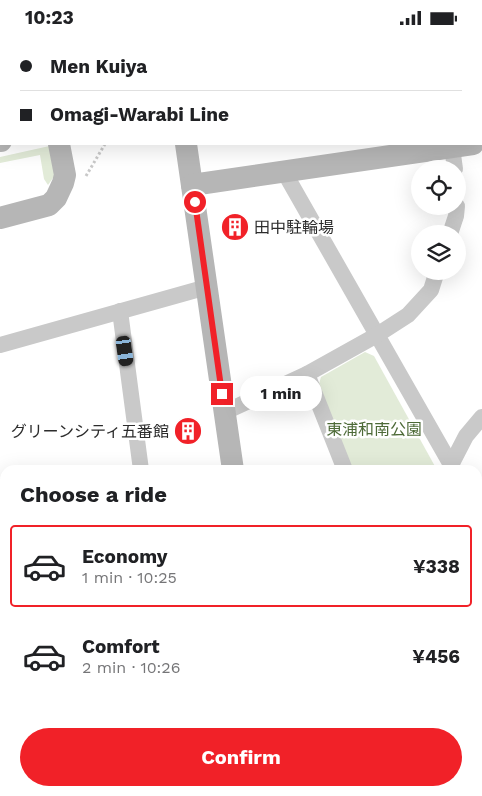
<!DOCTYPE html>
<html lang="en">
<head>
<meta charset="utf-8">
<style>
  :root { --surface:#fff; --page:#f2f2f2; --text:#202124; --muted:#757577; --line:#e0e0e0; --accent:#f12128 }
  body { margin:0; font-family:"Work Sans","Noto Sans JP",sans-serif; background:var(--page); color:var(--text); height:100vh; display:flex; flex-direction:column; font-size:19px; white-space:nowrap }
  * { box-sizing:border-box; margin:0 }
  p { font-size:16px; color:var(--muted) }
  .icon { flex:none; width:28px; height:28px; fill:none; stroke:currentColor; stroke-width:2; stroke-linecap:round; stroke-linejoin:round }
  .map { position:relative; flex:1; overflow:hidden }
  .details { position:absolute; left:0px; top:430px; width:482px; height:331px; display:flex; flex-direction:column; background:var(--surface); border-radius:15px 15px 0 0; box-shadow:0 5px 20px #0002 }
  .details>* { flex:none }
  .hud { position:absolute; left:0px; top:0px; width:482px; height:110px; box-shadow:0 5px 20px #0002; display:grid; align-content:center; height:110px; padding:0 20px; background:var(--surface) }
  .tools { position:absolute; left:411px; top:125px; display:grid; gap:10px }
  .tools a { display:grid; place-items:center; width:55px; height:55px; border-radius:50%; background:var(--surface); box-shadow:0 5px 20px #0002; font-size:25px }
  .end { position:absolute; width:22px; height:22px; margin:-11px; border:6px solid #f12128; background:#fff; box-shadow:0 0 0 2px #fff }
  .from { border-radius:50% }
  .bubble { position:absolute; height:35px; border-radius:18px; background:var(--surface); box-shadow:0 5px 20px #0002; font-size:16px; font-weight:700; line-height:35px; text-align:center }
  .car { position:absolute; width:15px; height:30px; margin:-15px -8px; border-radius:6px; box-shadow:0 0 4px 1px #0007; background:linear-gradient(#222 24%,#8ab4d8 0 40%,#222 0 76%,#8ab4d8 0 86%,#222 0) }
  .hud b { display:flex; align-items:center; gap:18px; height:48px; font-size:19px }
  .hud b+b { border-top:1px solid var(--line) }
  .hud i { width:12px; height:12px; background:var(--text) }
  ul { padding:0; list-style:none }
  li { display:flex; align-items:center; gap:15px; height:82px; margin:0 10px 8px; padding:0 10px; border:2px solid transparent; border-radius:5px }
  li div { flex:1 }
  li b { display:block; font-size:19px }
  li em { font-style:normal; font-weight:700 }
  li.selected { border-color:var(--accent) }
  li>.icon { width:45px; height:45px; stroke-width:1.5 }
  h2 { padding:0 20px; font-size:22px; line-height:60px }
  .button { display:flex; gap:10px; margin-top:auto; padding:10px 20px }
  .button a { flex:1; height:58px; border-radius:30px; background:var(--accent); color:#fff; font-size:20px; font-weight:700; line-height:58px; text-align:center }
  .status { display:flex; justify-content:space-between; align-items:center; height:35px; padding:0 25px; background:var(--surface); direction:ltr }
  .status svg { height:14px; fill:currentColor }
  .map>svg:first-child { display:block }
  .green { fill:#e2ebd8 }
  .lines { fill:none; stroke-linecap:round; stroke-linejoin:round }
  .path { stroke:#c9c9c9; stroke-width:3; stroke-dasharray:2.5 2.5; stroke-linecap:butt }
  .street { stroke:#c9c9c9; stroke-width:16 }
  .secondary { stroke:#b6b6b6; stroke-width:22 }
  .route { stroke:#f12128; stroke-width:6 }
  .labels { text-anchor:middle; stroke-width:5; stroke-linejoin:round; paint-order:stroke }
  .poi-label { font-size:16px; fill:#2c2c2c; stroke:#fff; text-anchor:start }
  .park-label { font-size:16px; fill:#4d6a37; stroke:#fff }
</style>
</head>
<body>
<div class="status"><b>10:23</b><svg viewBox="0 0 49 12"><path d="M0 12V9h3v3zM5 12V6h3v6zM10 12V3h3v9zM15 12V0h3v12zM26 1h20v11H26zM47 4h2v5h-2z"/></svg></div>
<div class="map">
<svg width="482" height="761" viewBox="0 0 482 761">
  <rect width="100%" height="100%" fill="#fff"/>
  <!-- green -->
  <g class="green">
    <polygon points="54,110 60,133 48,150 44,144 40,120 0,128 0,122"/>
    <polygon points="365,317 374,321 437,435 352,435 319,349 321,342"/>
  </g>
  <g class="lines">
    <!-- path -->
    <g class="path">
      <polyline points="0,79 1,78"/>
      <polyline points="86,141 105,109"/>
      <polyline points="478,747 482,743"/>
      <polyline points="461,761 466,756"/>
    </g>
    <!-- street -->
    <g class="street">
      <polyline points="452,112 455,134"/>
      <polyline points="283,135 454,435"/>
      <polyline points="450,199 456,181 457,171"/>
      <polyline points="120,276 141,435"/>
      <polyline points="0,310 207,252"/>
      <polyline points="307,339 345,435"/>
      <polyline points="225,377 307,339 377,300 408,280 431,255 437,236"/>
      <polyline points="451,430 466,401 482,382"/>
      <polyline points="478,477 482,485"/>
      <polyline points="478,679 482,687"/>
      <polyline points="0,697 5,739"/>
      <polyline points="7,756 8,761"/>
      <polyline points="185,756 185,761"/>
    </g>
    <!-- secondary -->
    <g class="secondary">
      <polyline points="171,0 171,1"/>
      <polyline points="416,1 421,0"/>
      <polyline points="0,106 1,106"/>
      <polyline points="186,109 233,435"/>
      <polyline points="192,150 473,109"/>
      <polyline points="0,183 49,170 56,163 63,148 65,140 59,109"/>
      <polyline points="0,632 5,631"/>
      <polyline points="281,756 281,761"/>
      <polyline points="344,756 350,761"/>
    </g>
  </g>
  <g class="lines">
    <!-- route -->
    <polyline class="route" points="195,167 222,359"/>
  </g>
  <!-- icons -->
  <defs>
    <symbol id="building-disc" viewBox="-11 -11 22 22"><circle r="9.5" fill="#f12128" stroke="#fff"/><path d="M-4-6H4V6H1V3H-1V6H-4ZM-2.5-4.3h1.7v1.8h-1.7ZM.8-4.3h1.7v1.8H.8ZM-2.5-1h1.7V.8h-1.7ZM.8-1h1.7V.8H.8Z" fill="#fff"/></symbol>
  </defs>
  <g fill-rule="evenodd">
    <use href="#building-disc" x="219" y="176" width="32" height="32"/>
    <use href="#building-disc" x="172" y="380" width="32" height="32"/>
  </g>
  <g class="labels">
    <!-- poi labels -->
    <g class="poi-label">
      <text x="254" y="198">田中駐輪場</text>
      <text x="169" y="402" text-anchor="end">グリーンシティ五番館</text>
    </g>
    <!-- park labels -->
    <g class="park-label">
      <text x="374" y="400">東浦和南公園</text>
    </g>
  </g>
</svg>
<div class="tools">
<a><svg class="icon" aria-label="locate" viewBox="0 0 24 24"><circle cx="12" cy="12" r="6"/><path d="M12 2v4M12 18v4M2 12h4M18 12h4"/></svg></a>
<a><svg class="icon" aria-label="layers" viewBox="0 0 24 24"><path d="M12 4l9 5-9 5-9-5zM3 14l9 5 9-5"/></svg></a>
</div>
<i class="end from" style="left:195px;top:167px"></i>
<i class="end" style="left:222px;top:359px"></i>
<div class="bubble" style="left:240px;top:341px;width:82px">1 min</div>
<i class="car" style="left:125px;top:316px;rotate:172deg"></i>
<div class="hud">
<b><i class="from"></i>Men Kuiya</b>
<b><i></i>Omagi-Warabi Line</b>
</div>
<section class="details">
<h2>Choose a ride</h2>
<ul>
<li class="selected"><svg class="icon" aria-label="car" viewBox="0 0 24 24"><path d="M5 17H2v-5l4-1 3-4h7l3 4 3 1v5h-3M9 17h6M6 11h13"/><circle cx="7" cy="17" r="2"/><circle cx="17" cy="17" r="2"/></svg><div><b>Economy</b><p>1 min · 10:25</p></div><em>¥338</em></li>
<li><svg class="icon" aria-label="car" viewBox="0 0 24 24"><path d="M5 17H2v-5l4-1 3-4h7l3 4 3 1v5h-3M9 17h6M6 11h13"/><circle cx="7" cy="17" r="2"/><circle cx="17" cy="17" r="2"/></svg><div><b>Comfort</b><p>2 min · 10:26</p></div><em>¥456</em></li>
</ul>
<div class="button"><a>Confirm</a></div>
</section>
</div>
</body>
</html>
